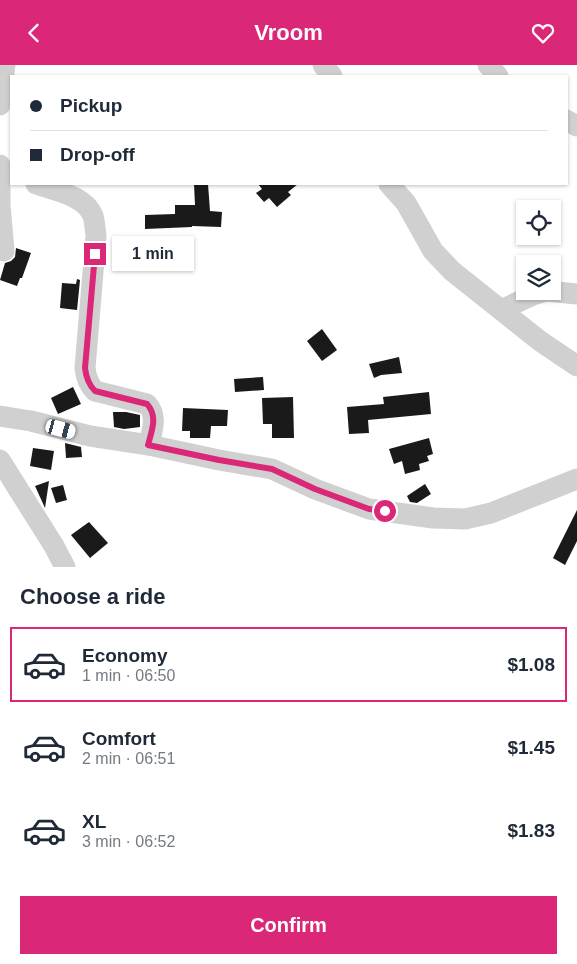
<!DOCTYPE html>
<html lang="en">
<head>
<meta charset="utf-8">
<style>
  :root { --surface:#fff; --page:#f2f2f3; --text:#1f2937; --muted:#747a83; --line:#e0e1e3; --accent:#db2777 }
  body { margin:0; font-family:Arial,sans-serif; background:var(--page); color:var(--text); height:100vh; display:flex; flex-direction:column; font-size:19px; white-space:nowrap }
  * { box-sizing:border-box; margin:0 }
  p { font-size:16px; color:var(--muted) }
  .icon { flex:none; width:28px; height:28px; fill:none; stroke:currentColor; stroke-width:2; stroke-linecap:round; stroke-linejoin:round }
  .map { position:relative; height:502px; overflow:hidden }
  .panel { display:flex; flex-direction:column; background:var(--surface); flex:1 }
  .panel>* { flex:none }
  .hud { position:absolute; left:10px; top:10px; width:558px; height:110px; border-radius:0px; box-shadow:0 1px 4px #0004; display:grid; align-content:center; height:110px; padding:0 20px; background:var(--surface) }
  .tools { position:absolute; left:516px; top:135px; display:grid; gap:10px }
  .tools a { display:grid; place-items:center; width:45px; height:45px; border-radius:0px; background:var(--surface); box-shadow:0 1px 4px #0004; font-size:25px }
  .end { position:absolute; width:22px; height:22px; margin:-11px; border:6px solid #db2777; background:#fff; box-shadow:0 0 0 2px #fff }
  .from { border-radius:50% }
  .bubble { position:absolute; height:35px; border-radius:0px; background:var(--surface); box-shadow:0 1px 4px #0004; font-size:16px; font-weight:700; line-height:35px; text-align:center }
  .car { position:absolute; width:15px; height:30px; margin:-15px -8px; border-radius:6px; box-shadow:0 0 4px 1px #0007; background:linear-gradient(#fff 24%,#345 0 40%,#fff 0 76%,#345 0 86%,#fff 0) }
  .hud b { display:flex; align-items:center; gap:18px; height:48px; font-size:19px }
  .hud b+b { border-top:1px solid var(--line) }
  .hud i { width:12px; height:12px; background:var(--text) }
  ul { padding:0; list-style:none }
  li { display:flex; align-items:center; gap:15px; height:75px; margin:0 10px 8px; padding:0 10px; border:2px solid transparent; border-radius:0px }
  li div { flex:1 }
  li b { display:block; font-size:19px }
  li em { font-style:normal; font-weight:700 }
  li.selected { border-color:var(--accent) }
  li>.icon { width:45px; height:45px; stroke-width:1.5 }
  h2 { padding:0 20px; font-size:22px; line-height:60px }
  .cta { display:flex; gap:10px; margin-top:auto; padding:10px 20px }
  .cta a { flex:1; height:58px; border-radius:0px; background:var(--accent); color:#fff; font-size:20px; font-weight:700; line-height:58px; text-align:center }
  header { display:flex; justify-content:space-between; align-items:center; height:65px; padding:0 20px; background:var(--accent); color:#fff; font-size:22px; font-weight:700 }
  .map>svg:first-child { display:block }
  .building { fill:#1a1a1a }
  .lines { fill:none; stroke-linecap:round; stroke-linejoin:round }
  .minor { stroke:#d0d0d0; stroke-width:21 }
  .route { stroke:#db2777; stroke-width:6 }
</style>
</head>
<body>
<header><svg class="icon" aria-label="back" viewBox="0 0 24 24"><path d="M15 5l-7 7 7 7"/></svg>Vroom<svg class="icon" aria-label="heart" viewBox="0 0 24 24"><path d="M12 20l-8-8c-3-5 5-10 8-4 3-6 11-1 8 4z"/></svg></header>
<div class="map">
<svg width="577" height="502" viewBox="0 0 577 502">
  <rect width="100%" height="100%" fill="#fff"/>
  <!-- building -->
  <g class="building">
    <polygon points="194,119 208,119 210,146 222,147 221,162 192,161 192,162 145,164 145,150 175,149 175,140 195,140"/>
    <polygon points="258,119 298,119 288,127 291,130 277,142 269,133 264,137 256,128 262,124"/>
    <polygon points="16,183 31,188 22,213 20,213 17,221 0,215 5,198 11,196 15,192"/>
    <polygon points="77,214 80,215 77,245 60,243 62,218 76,219"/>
    <polygon points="322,264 337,285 322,296 307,276"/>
    <polygon points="399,292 402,308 381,310 374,313 369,299"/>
    <polygon points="263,312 264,325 235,327 234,314"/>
    <polygon points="73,322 81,339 58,349 51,333"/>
    <polygon points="429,327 431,349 368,355 369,368 349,369 347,342 384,339 383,332"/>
    <polygon points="293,332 294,373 272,373 272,359 263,359 262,333"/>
    <polygon points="183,343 228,345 227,361 211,361 210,373 190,373 190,366 182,366"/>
    <polygon points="113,347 126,347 140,350 140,362 124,364 114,362"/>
    <polygon points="429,373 433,389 427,391 429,396 419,399 420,405 405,409 402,396 394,399 389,384"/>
    <polygon points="65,378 81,382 82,392 66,393"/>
    <polygon points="33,383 54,386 51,405 30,401"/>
    <polygon points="49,416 45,443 35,421"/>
    <polygon points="425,419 431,429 417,438 410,437 407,431"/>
    <polygon points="63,420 67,435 56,438 51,423"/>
    <polygon points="577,445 577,476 565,500 553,493"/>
    <polygon points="89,457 108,478 90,493 71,470"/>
  </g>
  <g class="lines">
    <!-- minor -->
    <g class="minor">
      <polyline points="323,0 332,11"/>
      <polyline points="488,0 498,11"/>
      <polyline points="0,40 5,0"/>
      <polyline points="566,55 577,61"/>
      <polyline points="0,100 0,140 4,186"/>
      <path d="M 36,119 C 55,126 85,130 93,151 C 95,157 95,164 96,171 L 85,303 C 86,312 88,319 95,326 L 147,339 C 158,351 152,365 149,380"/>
      <polyline points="389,119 406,138 433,186 452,206 540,276 577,301"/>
      <polyline points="501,245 533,230 547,226 577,229"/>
      <polyline points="0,351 31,356 90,371 149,380 219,395 272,404 315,424 369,444 433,453 465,454 491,448 577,414"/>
      <polyline points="0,395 54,481 65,502"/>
    </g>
  </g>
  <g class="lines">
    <!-- route -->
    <path class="route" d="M 95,189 L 85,303 C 86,312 88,319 95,326 L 147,339 C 158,351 152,365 148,380 L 219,395 L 272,404 L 315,424 L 369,444 L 385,446"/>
  </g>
</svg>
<div class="tools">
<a><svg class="icon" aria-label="locate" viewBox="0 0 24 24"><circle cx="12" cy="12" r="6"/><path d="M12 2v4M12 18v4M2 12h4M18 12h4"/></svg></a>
<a><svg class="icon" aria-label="layers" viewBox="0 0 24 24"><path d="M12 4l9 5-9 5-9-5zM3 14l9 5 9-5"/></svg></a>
</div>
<i class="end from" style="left:385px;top:446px"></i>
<i class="end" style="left:95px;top:189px"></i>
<div class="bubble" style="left:112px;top:171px;width:82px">1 min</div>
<i class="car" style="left:61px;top:364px;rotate:105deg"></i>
<div class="hud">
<b><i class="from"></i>Pickup</b>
<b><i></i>Drop-off</b>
</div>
</div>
<section class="panel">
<h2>Choose a ride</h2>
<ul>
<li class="selected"><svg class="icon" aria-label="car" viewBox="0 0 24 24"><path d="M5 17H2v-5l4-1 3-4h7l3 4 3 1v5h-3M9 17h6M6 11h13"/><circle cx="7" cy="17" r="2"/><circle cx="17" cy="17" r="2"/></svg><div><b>Economy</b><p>1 min · 06:50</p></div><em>$1.08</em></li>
<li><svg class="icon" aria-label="car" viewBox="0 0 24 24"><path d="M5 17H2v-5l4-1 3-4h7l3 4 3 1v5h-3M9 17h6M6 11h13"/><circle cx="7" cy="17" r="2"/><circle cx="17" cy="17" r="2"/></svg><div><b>Comfort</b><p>2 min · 06:51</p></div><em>$1.45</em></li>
<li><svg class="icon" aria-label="car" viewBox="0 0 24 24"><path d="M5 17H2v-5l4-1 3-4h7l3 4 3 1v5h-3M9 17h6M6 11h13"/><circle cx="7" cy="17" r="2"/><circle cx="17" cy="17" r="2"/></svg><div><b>XL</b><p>3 min · 06:52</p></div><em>$1.83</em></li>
</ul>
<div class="cta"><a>Confirm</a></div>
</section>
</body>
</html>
